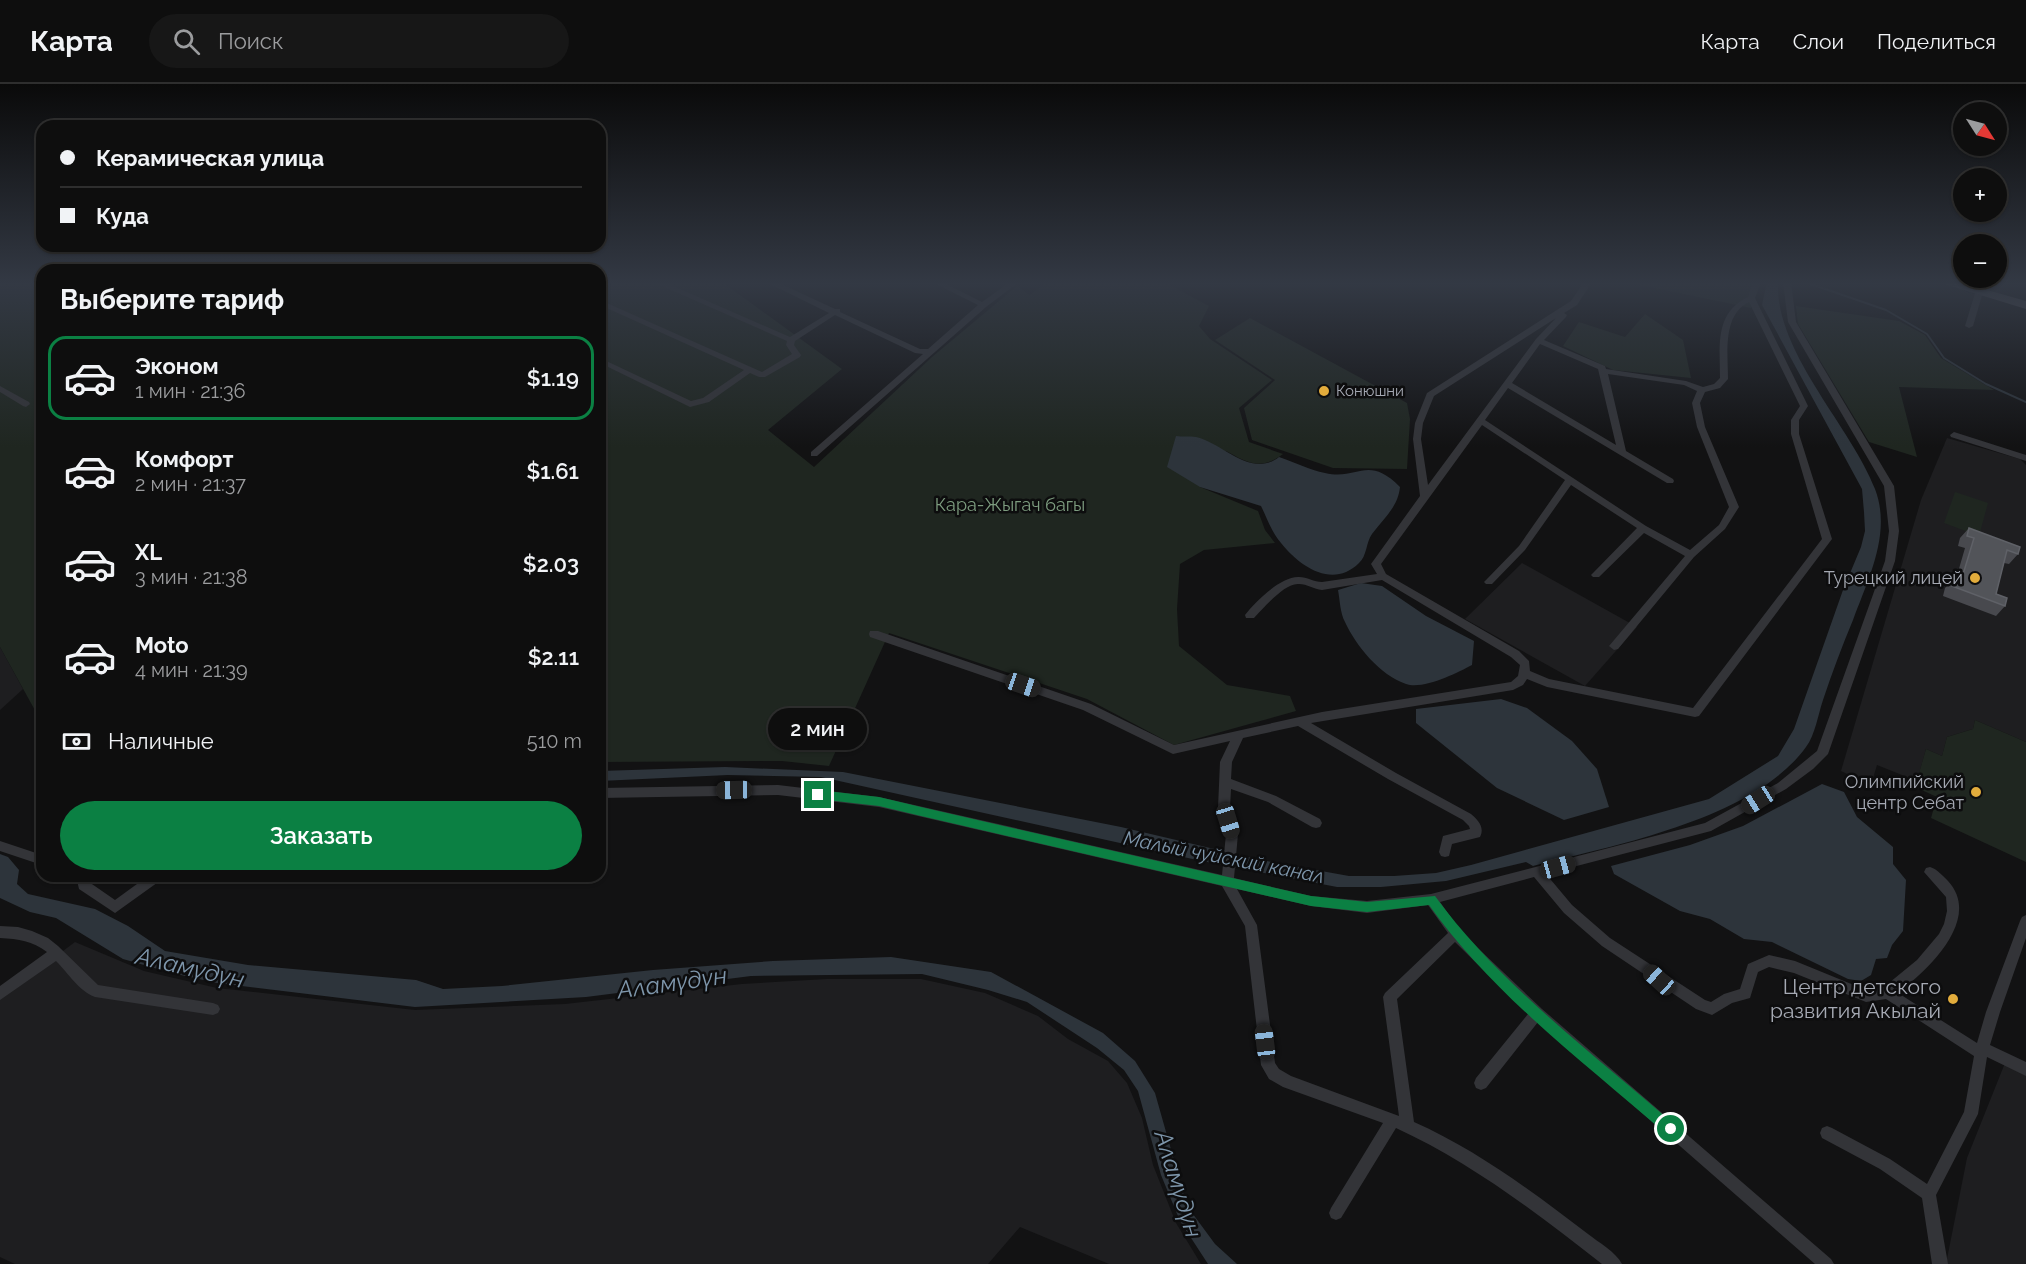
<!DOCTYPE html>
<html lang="ru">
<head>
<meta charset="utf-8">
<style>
  :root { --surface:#0e0e0e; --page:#171717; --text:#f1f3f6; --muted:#9b9c9e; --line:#2e2e2e; --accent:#0b8043 }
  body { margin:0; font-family:Raleway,sans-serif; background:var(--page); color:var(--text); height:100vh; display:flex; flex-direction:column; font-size:22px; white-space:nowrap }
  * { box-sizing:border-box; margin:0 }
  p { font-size:20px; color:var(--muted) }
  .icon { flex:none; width:33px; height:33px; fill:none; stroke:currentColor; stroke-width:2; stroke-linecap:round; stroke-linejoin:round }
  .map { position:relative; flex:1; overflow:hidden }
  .details { position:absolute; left:36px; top:180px; width:570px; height:618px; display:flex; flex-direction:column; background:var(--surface); border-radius:18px; box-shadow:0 2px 4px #0004,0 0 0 2px var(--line) }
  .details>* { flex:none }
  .guide { position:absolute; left:36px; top:36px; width:570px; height:132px; border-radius:18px; box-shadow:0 2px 4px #0004,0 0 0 2px var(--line); display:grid; align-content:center; height:132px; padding:0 24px; background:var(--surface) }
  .needle { width:39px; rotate:126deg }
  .buttons { position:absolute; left:1953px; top:18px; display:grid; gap:12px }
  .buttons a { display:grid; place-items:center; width:54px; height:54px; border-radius:50%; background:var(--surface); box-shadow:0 2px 4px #0004,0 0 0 2px var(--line); font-size:30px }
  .end { position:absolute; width:27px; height:27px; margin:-14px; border:8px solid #0b8043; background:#fff; box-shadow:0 0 0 3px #fff }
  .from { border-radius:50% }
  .bubble { position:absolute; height:42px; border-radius:21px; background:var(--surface); box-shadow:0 2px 4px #0004,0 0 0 2px var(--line); font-size:20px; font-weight:600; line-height:42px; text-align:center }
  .car { position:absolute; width:18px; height:36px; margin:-18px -9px; border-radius:8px; box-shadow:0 0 4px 2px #0007; background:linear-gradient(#222 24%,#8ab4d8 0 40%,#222 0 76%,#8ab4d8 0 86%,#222 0) }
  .guide b { display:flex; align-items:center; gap:21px; height:57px; font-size:22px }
  .guide b+b { border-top:2px solid var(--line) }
  .guide i { width:15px; height:15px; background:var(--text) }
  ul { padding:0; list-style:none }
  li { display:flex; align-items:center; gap:18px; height:84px; margin:0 12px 9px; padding:0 12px; border:3px solid transparent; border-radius:18px }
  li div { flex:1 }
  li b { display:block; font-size:22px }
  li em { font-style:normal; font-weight:600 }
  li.on { border-color:var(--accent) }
  li>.icon { width:54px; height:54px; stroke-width:1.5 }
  h2 { padding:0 24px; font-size:27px; line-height:72px }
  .pay { display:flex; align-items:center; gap:15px; height:66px; padding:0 24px; font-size:22px }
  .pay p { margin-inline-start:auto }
  .cta { display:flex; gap:12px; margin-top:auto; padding:12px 24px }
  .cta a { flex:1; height:69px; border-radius:36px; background:var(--accent); color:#fff; font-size:24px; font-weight:600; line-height:69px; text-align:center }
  header { display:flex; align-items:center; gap:36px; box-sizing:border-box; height:84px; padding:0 30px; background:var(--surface); border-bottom:2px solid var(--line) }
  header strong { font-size:28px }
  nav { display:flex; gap:33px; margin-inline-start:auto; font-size:21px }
  .search { width:420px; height:54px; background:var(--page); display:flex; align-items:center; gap:15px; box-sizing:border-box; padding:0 21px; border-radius:33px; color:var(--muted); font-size:22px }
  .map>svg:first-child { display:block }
  .built { fill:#1e1e20 }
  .green { fill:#1f2620 }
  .water { fill:#2d343b }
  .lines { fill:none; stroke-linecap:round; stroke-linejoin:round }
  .stream { stroke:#2d343b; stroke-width:2 }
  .minor { fill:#333438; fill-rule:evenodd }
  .primary { fill:#505157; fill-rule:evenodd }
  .wall { fill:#48494e }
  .building { fill:#525459; stroke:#5f6167; stroke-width:1.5 }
  .route { fill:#0b8043 }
  .poi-dot { fill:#e2ac3c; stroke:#0d0d0e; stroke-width:2 }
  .labels { text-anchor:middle; stroke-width:5; stroke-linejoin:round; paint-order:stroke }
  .far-poi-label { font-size:15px; fill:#a5a9b3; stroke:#0d0d0e; text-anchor:start }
  .park-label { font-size:18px; fill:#7d9c7f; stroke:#0d0d0e }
  .poi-label { font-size:18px; fill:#a5a9b3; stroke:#0d0d0e; text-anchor:end }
  .water-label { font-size:20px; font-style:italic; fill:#7e96ab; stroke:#0d0d0e }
  .near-poi-label { font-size:21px; fill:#a5a9b3; stroke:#0d0d0e; text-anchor:end }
  .near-water-label { font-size:24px; font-style:italic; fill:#7e96ab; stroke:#0d0d0e }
</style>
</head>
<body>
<header>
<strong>Карта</strong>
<div class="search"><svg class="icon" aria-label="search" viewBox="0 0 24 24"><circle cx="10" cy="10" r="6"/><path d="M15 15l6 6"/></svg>Поиск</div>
<nav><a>Карта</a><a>Слои</a><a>Поделиться</a></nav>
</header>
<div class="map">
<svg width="2026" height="1180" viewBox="0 0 2026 1180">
  <rect width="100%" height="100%" fill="#121213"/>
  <!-- built -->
  <g class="built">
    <polygon points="1947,354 2020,375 2026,381 2026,658 1975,636 1973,645 1947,653 1942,672 1926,665 1917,697 1877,681 1871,701 1841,687 1921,416"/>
    <polygon points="1522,479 1637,543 1585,602 1465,535"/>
    <polygon points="0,563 23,605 0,626"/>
    <polygon points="75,858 144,887 217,904 415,926 565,920 742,900 827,895 921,895 985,909 1038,932 1068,955 1108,977 1127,999 1142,1034 1153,1081 1176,1139 1201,1180 1109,1180 1020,1143 988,1180 15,1180 0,1173 0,914"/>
    <polygon points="2007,974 2026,986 2026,1180 1946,1180 1967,1074"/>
  </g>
  <!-- green -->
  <g class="green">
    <polygon points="0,198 42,198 42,639 0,563"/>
    <path d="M 600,198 L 722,198 L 842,285 L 768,346 L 814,383 L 932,273 L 1017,202 L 1030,211 L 1047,198 L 1164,198 L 1209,222 L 1199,242 L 1210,255 L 1272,296 L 1239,324 L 1249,358 L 1283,370 C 1261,387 1248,379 1226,367 L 1200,403 L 1258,427 L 1265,446 L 1275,459 L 1204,466 L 1180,480 L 1177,525 L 1179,562 L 1227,601 L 1290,612 L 1296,627 L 1174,661 L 1087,615 L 889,549 L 829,682 L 782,677 L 600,678 Z"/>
    <polygon points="1626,198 1753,198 1751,224"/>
    <polygon points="1796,222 1899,237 1925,251 1941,274 1994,306 1899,303 1917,373 1869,358 1798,240"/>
    <polygon points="1645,230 1683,256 1691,294 1613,286 1563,262 1579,238 1625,253"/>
    <polygon points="1250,234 1407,319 1410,335 1407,385 1333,384 1252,356 1244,324 1275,296 1215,256"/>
    <polygon points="1955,408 1988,419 1979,452 1944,439"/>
    <polygon points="1975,636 2026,658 2026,778 1931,734 1937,713 1915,703 1926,665 1942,672 1947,653 1973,645"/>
  </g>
  <!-- water -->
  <g class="water">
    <path d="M 1767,198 L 1778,198 C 1775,268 1850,341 1875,405 C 1892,449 1868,495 1853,536 C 1842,562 1832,589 1823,616 C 1818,631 1815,651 1806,663 C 1754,735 1615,761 1533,782 L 1526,778 L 1446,797 L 1381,803 L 1337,803 L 1197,776 L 821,693 L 728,691 L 600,697 L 600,687 L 725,683 L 843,688 L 1121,743 L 1261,776 L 1349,792 L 1394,792 L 1436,789 L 1471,781 L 1709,715 L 1778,672 L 1794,645 L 1843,506 L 1861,463 L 1865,447 L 1864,428 L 1862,405 L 1762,221 Z"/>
    <path d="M 1176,352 C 1182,353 1190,352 1196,353 C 1223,359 1251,395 1279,373 C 1294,378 1310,386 1325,389 C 1358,397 1367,370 1400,403 C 1398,423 1384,434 1372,450 C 1366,458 1367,472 1359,479 C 1333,505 1300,483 1281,459 C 1272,449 1267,434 1261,422 L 1200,403 L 1167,383 Z"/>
    <path d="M 1361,499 L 1382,502 L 1426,532 L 1474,557 L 1472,581 C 1457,589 1423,606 1406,600 C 1380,591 1356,562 1345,538 C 1340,529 1340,516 1338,506 Z"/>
    <polygon points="1501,615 1527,624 1572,657 1597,685 1609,723 1564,736 1497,704 1416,639 1416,625"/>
    <polygon points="1822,700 1844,708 1857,733 1893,763 1893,780 1906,796 1903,847 1892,861 1887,874 1876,875 1871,891 1861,897 1848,895 1772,858 1744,855 1710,835 1680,827 1614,790 1611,782 1690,761 1743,742"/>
    <polygon points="0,770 8,773 19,786 17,800 28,810 95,825 128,842 165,867 248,881 416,896 443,905 502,902 653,886 773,877 891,873 991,888 1103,949 1135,977 1155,1009 1187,1122 1215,1160 1237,1180 1208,1180 1180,1137 1161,1091 1138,1007 1124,986 1097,964 1027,918 988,906 922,890 751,892 586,913 415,923 217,899 172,889 123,875 56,834 30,828 0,814"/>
  </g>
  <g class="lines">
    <!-- stream -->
    <polyline class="stream" points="1805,198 1886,226 1927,250 1944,274 1986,300 2026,318"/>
    <!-- minor -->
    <g class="minor">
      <polygon points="653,198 664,198 790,253 829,229 766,198 777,198 835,225 840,225 840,228 920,265 928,265 978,221 932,198 942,198 982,218 1010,198 1019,198 986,223 817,372 811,372 811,368 923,270 915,269 835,231 795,257 794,261 801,271 800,273 765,293 759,293 750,289 709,318 690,323 600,279 600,274 691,317 703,314 744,286 600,221 600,216 762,288 792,270 786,261 787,257"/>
      <path d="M 1584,198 L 1592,198 L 1577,221 L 1564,229 L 1567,231 L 1566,233 L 1544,256 L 1605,282 L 1606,285 L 1686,297 L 1703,303 L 1714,300 L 1720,294 C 1720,263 1714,229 1748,213 L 1753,198 L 1761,198 L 1755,214 L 1808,322 L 1799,336 L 1799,350 L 1832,455 L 1699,632 L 1695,633 L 1547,603 L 1527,595 L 1523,601 L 1513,606 L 1311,639 L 1396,689 L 1471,730 C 1478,736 1485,743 1480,753 L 1452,760 L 1449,772 L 1445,773 L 1441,772 L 1439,768 L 1443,752 L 1470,745 L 1469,742 L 1463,736 L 1388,695 L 1298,642 L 1243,654 L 1232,678 L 1231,695 L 1276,712 L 1320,735 L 1322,739 L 1320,743 L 1316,744 L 1312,743 L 1268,718 L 1231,705 L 1230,724 L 1238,750 L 1234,794 L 1311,812 L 1367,817 L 1431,810 L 1705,739 L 1778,699 L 1817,667 L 1885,477 L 1889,447 L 1884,402 L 1788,238 L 1783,198 L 1791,198 L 1796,238 L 1894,402 L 1899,447 L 1895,477 L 1828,670 L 1813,685 L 1786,705 L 1711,747 L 1546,790 L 1572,821 L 1610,854 L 1705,916 L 1711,918 L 1724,910 L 1740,905 L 1748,880 L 1769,871 L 1795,877 L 1866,906 L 1884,903 L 1917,876 L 1939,850 L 1944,840 L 1947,827 L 1946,813 L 1924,788 L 1926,784 L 1930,783 C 1937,785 1943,792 1948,797 C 1983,835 1927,887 1898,909 L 1977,959 L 1986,928 L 2020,837 L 2022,833 L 2026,831 L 2026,854 L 2000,928 L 1990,961 L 2026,978 L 2026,992 L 1987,973 L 1978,1030 L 1936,1111 L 1948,1180 L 1932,1180 L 1922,1114 L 1880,1085 L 1822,1054 L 1820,1049 L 1822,1044 L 1827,1042 L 1832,1044 L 1890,1075 L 1927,1100 L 1964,1028 L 1974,972 L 1886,915 L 1866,918 L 1794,889 L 1769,883 L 1758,888 L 1750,914 L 1732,919 L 1712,931 L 1696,925 L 1602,862 L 1564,829 L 1534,793 L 1440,818 L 1462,849 L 1542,925 L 1831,1175 L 1834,1180 L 1815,1180 L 1538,938 L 1486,1004 L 1481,1006 L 1476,1004 L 1474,999 L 1476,994 L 1528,930 L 1455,858 L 1397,915 L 1414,1038 C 1477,1066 1533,1108 1588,1150 C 1598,1158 1616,1168 1622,1180 L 1602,1180 C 1537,1129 1470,1078 1396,1044 L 1341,1134 L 1336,1136 L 1331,1134 L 1329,1129 L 1331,1124 L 1383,1039 L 1283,1003 L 1269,995 L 1261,981 L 1245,842 L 1222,802 L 879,723 L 778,711 L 600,714 L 600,704 L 778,701 L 879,713 L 1222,791 L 1226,750 L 1218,724 L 1220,678 L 1230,657 L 1173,670 L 1083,626 L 870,553 L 869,550 L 870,547 L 878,547 L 1091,620 L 1174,661 L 1322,628 L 1511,598 L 1518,592 L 1520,581 L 1511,573 L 1382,496 L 1322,506 C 1314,505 1307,500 1299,500 C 1285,498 1263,525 1254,534 L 1246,534 L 1245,531 C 1255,518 1281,492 1299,493 C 1307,493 1314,498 1322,498 L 1377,490 L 1371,480 L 1420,412 L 1413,355 L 1415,339 L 1427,309 L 1571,217 ZM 1749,218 L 1800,322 L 1791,336 L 1791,350 L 1822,455 L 1693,624 L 1549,595 L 1530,587 L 1529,577 L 1519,567 L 1386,490 L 1381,480 L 1482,341 L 1565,396 L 1519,462 L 1486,496 L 1484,498 L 1486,500 L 1492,500 L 1525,466 L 1571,401 L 1637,444 L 1593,489 L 1591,491 L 1593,493 L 1599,493 L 1644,449 L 1685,472 L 1609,562 L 1614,566 L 1618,565 L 1694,473 L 1725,445 L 1739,423 L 1705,343 L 1700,319 L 1705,308 L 1720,304 L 1728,295 C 1728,270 1722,231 1749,218 ZM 1556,234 L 1536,255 L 1428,401 L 1421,355 L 1423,339 L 1434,312 ZM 1540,260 L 1598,285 L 1616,361 L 1512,299 ZM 1608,290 L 1684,301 L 1697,307 L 1692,319 L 1697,343 L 1729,423 L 1719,441 L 1690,466 L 1646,442 L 1485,336 L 1508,304 L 1667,399 L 1673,399 L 1674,397 L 1673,395 L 1626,367 ZM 1237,805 L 1311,822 L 1367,829 L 1428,821 L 1448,849 L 1385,909 L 1383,913 L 1399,1032 L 1291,992 L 1279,985 L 1275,979 L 1257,841 Z"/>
      <polygon points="1976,206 1983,208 1973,242 1969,244 1965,242"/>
      <polygon points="0,302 29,318 30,320 26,323 23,322 0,308"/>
      <polygon points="1954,348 2026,371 2026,377 1951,353 1950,351"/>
      <polygon points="0,757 42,771 42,781 0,767"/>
      <polygon points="76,792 88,792 89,798 115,816 148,792 163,792 161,796 115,829 79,805"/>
      <path d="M 0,842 L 18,843 L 32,847 L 48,854 L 58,862 L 98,901 L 213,919 L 218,921 L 220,925 L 218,929 L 213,931 L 95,913 C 79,907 68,889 56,877 L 0,916 L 0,902 L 47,868 C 32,857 19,855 0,854 Z"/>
    </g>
    <!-- primary -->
    <polygon class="primary" points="1938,198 1959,198 2026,217 2026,225"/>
  </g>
  <!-- wall -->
  <polygon class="wall" points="1969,444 2018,470 2009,480 2004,479 1996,510 2005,522 1996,532 1943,512 1945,504 1954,494 1956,495 1965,464 1958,462 1960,454"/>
  <!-- building -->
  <polygon class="building" points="1969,444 2020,463 2018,470 2007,466 1996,510 2007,514 2005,522 1952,502 1954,494 1961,497 1974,454 1967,452"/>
  <!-- sky -->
  <linearGradient id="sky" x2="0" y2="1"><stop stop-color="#0a0a0a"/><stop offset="0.55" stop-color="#333944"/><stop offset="1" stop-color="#333944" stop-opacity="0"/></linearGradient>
  <rect width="2026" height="363" fill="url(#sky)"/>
  <!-- route -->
  <path class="route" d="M 818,706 L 879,713 L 921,723 L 1311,812 L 1367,818 L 1435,812 C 1500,901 1593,969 1675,1041 L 1677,1045 L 1671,1052 L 1666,1050 C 1584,978 1492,910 1429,821 L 1367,828 L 1311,822 L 921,732 L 879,722 L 818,715 L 813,711 Z"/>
  <!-- markers -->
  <g class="poi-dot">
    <circle cx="1324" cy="307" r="6"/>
    <circle cx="1975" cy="494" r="6"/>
    <circle cx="1976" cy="708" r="6"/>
    <circle cx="1953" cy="915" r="6"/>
  </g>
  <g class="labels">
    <!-- far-poi labels -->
    <g class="far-poi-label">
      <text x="1336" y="312">Конюшни</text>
    </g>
    <!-- park labels -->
    <g class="park-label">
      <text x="1010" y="427">Кара-Жыгач багы</text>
    </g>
    <!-- poi labels -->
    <g class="poi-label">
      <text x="1963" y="500">Турецкий лицей</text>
      <text x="1964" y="704">Олимпийский<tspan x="1964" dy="21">центр Себат</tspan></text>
    </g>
    <!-- water labels -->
    <g class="water-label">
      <text transform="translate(1224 773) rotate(11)" y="7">Малый чуйский канал</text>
    </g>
    <!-- near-poi labels -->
    <g class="near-poi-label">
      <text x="1941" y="910">Центр детского<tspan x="1941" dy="24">развития Акылай</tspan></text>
    </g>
    <!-- near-water labels -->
    <g class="near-water-label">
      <text transform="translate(190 884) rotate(13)" y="8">Аламүдүн</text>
      <text transform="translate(672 899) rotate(-8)" y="8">Аламүдүн</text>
      <text transform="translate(1178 1100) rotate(73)" y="8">Аламүдүн</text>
    </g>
  </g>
</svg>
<div class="buttons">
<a><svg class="needle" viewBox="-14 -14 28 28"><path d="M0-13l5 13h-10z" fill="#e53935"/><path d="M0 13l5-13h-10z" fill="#9b9c9e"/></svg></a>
<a>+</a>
<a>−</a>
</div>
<i class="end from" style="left:1671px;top:1045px"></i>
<i class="end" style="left:818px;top:711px"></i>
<div class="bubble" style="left:768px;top:624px;width:99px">2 мин</div>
<i class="car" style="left:1023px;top:601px;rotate:109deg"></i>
<i class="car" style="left:734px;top:706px;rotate:269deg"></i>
<i class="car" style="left:1758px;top:716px;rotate:238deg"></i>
<i class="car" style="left:1228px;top:737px;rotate:163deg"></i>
<i class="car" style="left:1558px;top:783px;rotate:75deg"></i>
<i class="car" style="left:1659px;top:896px;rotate:312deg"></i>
<i class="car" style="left:1265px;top:958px;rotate:353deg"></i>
<div class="guide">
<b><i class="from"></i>Керамическая улица</b>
<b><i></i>Куда</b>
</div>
<section class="details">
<h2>Выберите тариф</h2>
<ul>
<li class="on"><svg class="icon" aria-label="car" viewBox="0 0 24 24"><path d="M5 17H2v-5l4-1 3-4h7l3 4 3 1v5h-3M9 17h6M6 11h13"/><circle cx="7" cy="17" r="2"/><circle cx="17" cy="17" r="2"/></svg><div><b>Эконом</b><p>1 мин · 21:36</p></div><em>$1.19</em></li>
<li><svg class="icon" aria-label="car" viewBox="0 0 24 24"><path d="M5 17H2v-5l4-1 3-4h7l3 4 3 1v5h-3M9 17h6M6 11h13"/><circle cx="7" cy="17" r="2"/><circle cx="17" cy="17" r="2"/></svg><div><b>Комфорт</b><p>2 мин · 21:37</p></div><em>$1.61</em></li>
<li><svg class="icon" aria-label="car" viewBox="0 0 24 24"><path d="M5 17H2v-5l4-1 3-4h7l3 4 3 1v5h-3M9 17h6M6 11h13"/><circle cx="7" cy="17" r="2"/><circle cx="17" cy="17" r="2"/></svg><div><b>XL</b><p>3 мин · 21:38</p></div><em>$2.03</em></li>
<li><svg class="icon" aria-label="car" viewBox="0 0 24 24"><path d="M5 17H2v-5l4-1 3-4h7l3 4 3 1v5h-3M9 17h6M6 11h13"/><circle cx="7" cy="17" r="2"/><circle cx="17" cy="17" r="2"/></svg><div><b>Moto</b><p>4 мин · 21:39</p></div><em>$2.11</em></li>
</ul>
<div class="pay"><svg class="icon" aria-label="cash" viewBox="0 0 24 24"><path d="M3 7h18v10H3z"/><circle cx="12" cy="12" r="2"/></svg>Наличные<p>510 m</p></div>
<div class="cta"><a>Заказать</a></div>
</section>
</div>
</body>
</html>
